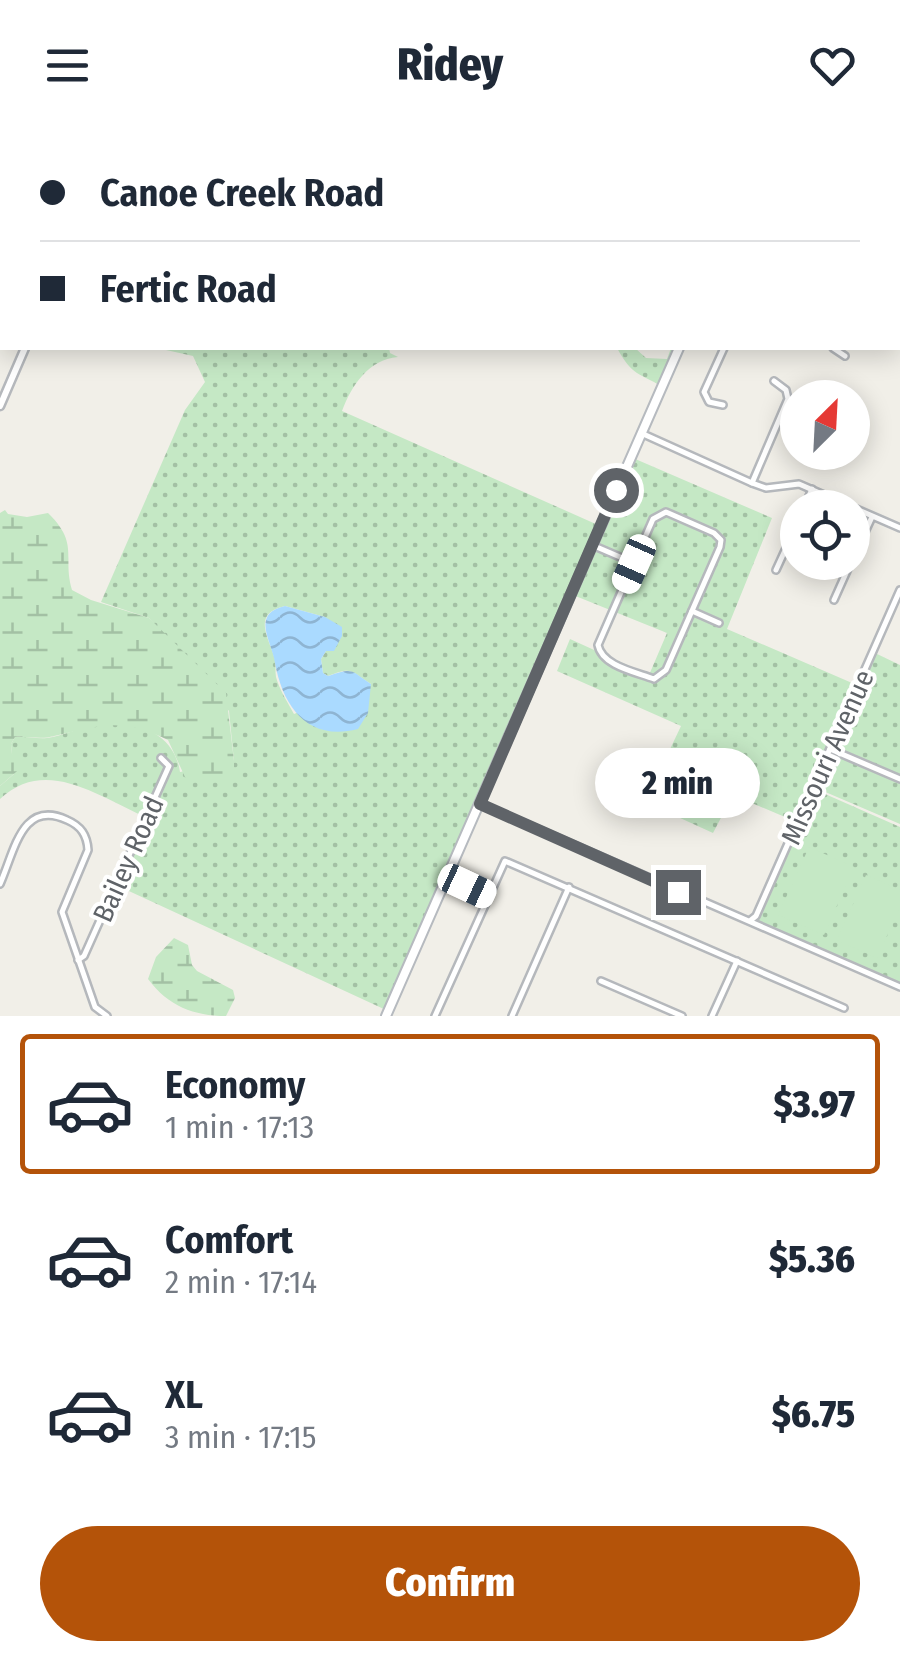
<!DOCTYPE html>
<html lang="en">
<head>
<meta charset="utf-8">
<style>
  :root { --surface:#fff; --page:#f6f6f7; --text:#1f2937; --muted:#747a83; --line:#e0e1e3; --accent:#b45309 }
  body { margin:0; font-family:"Fira Sans Condensed",sans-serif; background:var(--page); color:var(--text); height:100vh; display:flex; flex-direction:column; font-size:38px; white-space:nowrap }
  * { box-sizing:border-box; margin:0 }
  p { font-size:32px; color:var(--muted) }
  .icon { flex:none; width:55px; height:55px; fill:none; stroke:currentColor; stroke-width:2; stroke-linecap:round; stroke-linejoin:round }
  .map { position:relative; height:886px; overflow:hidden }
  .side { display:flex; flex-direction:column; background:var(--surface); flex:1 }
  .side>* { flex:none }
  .banner { position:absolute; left:0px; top:0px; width:900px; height:220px; box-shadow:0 5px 25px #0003; display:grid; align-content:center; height:220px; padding:0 40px; background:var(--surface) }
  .needle { width:65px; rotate:24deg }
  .controls { position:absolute; left:780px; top:250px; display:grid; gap:20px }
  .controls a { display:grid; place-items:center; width:90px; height:90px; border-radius:50%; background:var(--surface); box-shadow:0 5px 25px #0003; font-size:50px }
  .end { position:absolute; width:45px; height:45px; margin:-22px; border:12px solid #5f6368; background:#fff; box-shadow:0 0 0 5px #fff }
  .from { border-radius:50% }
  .bubble { position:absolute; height:70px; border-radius:35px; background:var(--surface); box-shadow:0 5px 25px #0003; font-size:32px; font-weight:800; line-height:70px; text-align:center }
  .car { position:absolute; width:30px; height:60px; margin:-30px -15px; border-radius:12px; box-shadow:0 0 8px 2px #0007; background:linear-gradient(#fff 24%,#345 0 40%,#fff 0 76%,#345 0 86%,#fff 0) }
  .banner b { display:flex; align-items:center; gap:35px; height:95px; font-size:38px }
  .banner b+b { border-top:2px solid var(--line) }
  .banner i { width:25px; height:25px; background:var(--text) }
  ul { padding:18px 0 0; list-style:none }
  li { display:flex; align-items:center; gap:30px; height:140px; margin:0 20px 15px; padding:0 20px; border:5px solid transparent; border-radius:10px }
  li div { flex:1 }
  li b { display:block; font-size:38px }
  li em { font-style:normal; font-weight:800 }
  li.current { border-color:var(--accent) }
  li>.icon { width:90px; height:90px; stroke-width:1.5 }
  .action { display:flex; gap:20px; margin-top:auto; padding:20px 40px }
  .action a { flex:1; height:115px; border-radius:60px; background:var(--accent); color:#fff; font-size:40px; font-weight:800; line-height:115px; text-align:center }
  header { display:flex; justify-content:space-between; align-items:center; height:130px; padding:0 40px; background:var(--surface); font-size:45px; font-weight:800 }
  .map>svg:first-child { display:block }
  .grass { fill:url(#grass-dots); fill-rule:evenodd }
  .wetland { fill:url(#wetland-marsh) }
  .garden { fill:#c5e8c5 }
  .water { fill:url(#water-waves) }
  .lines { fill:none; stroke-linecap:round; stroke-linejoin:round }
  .canal { stroke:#aadaff; stroke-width:5 }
  .minor-casing { stroke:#b5b8bc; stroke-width:10 }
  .tertiary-casing { stroke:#b5b8bc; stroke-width:11 }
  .secondary-casing { stroke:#b6babf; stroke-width:12 }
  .minor { stroke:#fff; stroke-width:5 }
  .tertiary { stroke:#fff; stroke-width:6 }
  .secondary { stroke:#fff; stroke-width:8 }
  .route { stroke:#5f6368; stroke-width:12 }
  .labels { text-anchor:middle; stroke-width:8; stroke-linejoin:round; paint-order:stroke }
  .street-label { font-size:28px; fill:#5f6368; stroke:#fff }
</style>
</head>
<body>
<header><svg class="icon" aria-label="menu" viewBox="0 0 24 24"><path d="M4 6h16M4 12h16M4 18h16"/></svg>Ridey<svg class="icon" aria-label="heart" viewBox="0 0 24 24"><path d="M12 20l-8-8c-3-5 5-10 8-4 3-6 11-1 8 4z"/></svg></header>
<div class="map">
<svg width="900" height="886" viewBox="0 0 900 886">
  <defs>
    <pattern id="grass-dots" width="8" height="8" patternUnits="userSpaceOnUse" patternTransform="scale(2.5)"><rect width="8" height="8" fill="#c5e8c5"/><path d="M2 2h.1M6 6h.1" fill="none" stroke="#a3c0a4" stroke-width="1.8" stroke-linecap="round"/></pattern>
    <pattern id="wetland-marsh" width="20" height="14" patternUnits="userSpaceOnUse" patternTransform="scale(2.5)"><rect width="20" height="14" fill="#c5e8c5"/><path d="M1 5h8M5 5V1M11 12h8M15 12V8" fill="none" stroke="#a3c0a4"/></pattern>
    <pattern id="water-waves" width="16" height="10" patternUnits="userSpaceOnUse" patternTransform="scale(2.5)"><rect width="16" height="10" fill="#aadaff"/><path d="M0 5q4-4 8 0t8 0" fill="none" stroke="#8eb4d2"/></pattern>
  </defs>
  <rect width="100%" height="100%" fill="#f1efe8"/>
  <!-- grass -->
  <g class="grass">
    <path d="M 157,218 L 389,218 L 390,223 L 398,227 C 368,230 352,255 342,281 L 598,395 L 386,880 L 118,756 L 147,695 L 143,692 L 143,686 C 96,665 45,627 0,669 L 0,656 L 14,644 L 11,614 L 15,607 C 26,606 36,609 47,608 C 63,606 78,598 93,595 C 131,588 174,600 180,642 L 234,631 L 229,581 L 149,488 L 101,472 L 185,280 L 205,252 L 193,226 ZM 285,476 L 325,487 L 326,521 L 321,529 L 323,543 L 328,546 C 353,536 350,541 371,554 L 294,584 C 288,573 279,559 276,547 C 275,541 276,535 275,530 C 270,509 250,484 285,476 Z"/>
    <path d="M 617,218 L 635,218 L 646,228 L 667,229 L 671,218 L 677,218 L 660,255 C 635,242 631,243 617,218 Z"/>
    <polygon points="633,328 772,388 727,499 859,556 875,523 900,535 900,694 816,658 799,693 733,665 713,703 645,672 681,596 557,541 570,509 649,545 667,503 573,465"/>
    <polygon points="816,660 900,697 900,856 757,793"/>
  </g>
  <!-- wetland -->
  <g class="wetland">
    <polygon points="0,0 97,0 2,2 2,160"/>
    <polygon points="129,0 590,0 596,2 128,2"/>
    <path d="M 5,380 L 8,384 L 27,387 L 48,383 C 80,414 62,427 72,460 L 91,470 L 149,488 L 226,563 L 234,631 L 234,644 L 228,650 L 209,652 L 185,647 L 168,610 C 122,587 101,595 54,606 C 41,610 28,606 15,607 L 11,614 L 12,624 L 24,635 L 0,656 L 0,383 Z"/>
    <path d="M 174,808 L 188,815 L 192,835 L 197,841 L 233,860 L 235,868 L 226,886 C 194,886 168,876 148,849 L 156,827 Z"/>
  </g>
  <!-- garden -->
  <g class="garden">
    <polygon points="809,717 854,737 824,805 778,785"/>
    <polygon points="866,745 900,760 900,777 877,828 837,810"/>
  </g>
  <!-- water -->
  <path class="water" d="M 285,476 L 325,487 L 342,497 L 342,506 L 334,521 L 326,521 L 321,529 L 323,543 L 328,546 C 354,537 350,540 371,554 L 368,583 L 358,599 C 308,612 283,577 275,533 C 272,511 250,484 285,476 Z"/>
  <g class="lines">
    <!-- canal -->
    <g class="canal">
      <polyline points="599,0 604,2"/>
      <polyline points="898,213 900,215"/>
    </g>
    <defs>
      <g id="minor">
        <polyline points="706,0 712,2"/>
        <polyline points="856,0 861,2"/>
        <polyline points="898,28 900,22"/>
        <polyline points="898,164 900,166"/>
        <polyline points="0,191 2,186"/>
        <polyline points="833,218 845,226"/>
        <polyline points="723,275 709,272 704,262 724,218"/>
        <polyline points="641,303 752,353 766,358 799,354 900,398"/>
        <polyline points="752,353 788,269 786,260 774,251"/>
        <polyline points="804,378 812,359"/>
        <path d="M 666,382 L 714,403 L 721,410 L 720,417 L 666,540 L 654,549 C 636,542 602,536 598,515 L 653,389 Z"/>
        <polyline points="592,415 634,433"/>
        <polyline points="852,430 872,387"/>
        <polyline points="776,440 798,392"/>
        <polyline points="834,470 851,432"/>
        <polyline points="692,481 719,493"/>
        <polyline points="830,619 900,649"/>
        <polyline points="480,674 900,857"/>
        <polyline points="447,747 487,766"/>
        <path d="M 0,754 C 15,720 22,669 67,690 C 81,696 87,705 88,720 L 62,782 L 95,877 L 107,886"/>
        <polyline points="751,790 756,786 900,460"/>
        <polyline points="78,830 84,826 169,636 161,628"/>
        <polyline points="601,851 682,886"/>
        <polyline points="435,886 505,731 844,878"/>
        <polyline points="512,886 569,757"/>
        <polyline points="712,886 737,831"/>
      </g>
      <g id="tertiary">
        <polyline points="113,2 114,0"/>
        <polyline points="0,276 25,218"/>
      </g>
      <g id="secondary">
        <polyline points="775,2 777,0"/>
        <polyline points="386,886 679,218"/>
      </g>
    </defs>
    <!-- minor casing -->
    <use href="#minor" class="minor-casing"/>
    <!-- tertiary casing -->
    <use href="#tertiary" class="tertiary-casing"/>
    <!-- secondary casing -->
    <use href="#secondary" class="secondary-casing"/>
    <!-- minor -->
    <use href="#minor" class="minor"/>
    <!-- tertiary -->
    <use href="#tertiary" class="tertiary"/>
    <!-- secondary -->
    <use href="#secondary" class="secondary"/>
  </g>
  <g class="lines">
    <!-- route -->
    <polyline class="route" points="616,360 480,674 678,762"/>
  </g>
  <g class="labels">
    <!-- street labels -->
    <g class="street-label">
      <text transform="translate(827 627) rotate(-66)" y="10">Missouri Avenue</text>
      <text transform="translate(128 729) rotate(-66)" y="10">Bailey Road</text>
    </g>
  </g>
</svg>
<div class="controls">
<a><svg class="needle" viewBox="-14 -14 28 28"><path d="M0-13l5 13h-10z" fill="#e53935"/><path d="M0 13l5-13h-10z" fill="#747a83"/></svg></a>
<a><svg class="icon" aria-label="locate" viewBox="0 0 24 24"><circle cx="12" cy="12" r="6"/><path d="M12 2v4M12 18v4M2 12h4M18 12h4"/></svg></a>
</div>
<i class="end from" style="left:616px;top:360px"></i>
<i class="end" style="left:678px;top:762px"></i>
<div class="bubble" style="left:595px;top:618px;width:165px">2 min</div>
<i class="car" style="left:634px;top:434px;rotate:204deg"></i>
<i class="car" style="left:467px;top:756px;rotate:115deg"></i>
<div class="banner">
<b><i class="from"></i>Canoe Creek Road</b>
<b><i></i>Fertic Road</b>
</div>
</div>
<section class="side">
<ul>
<li class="current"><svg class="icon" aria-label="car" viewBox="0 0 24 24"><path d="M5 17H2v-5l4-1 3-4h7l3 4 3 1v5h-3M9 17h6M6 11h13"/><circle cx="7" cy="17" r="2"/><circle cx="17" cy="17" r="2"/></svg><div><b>Economy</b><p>1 min · 17:13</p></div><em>$3.97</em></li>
<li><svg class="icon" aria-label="car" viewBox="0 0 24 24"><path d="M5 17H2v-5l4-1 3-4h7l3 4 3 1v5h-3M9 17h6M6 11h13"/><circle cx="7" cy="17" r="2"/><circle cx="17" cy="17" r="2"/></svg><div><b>Comfort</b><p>2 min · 17:14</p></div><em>$5.36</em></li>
<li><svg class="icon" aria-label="car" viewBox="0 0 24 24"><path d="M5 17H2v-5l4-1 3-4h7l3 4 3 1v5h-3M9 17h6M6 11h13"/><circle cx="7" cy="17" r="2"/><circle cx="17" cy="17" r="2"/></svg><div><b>XL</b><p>3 min · 17:15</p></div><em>$6.75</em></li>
</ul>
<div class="action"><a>Confirm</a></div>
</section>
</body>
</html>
